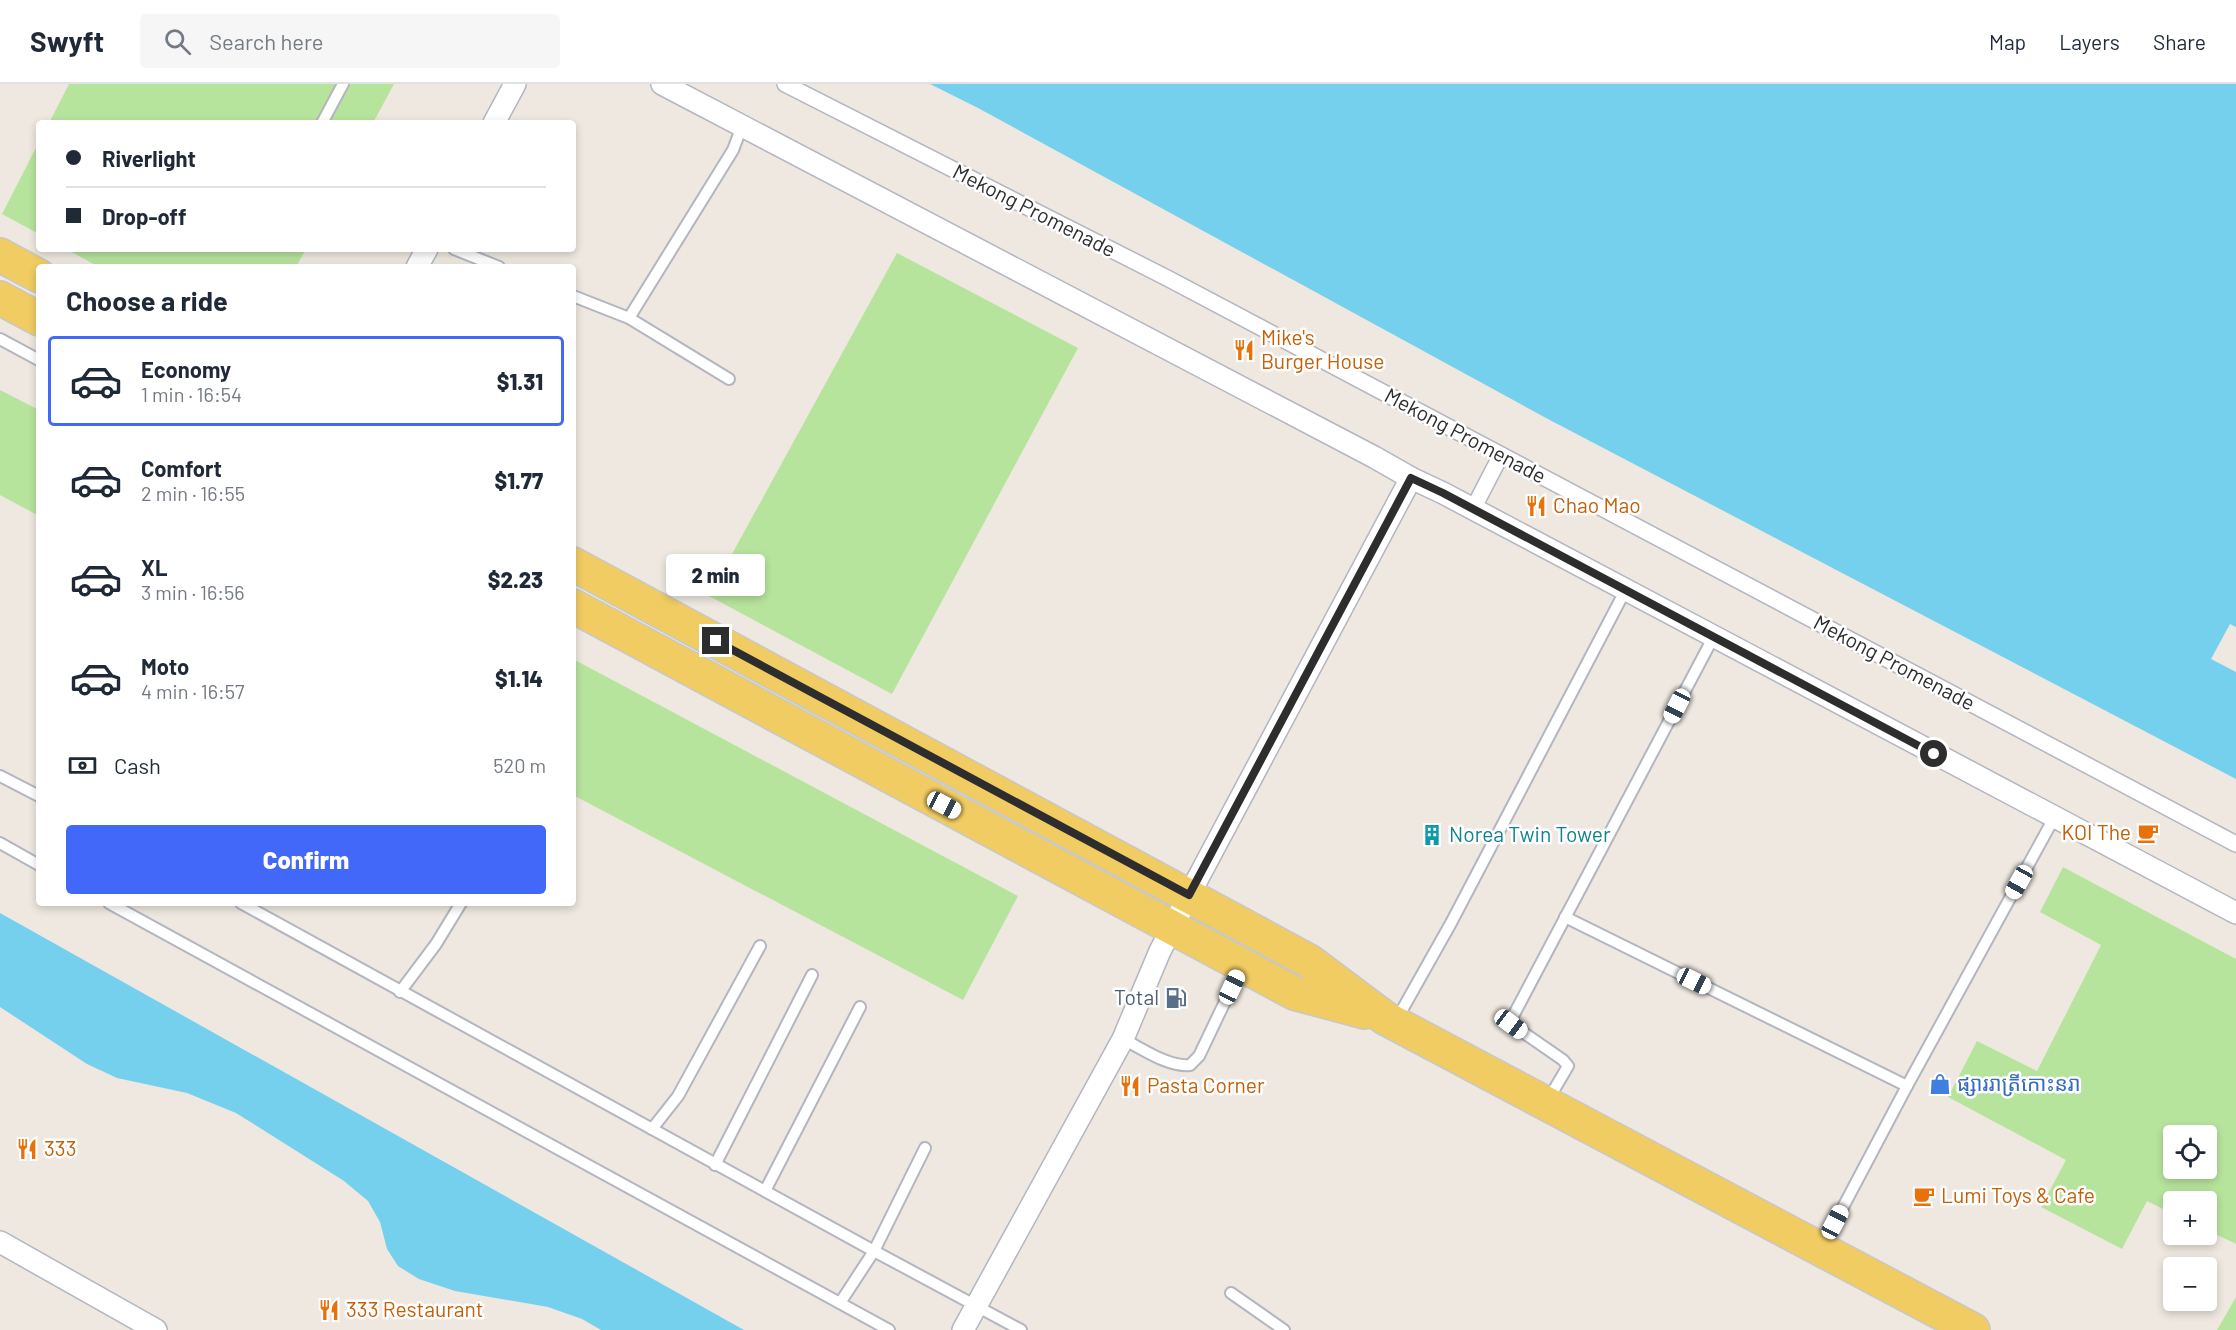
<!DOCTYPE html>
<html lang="en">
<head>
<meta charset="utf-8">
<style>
  :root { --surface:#fff; --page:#f6f6f7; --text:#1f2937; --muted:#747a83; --line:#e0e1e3; --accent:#4268f9 }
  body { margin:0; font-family:Barlow,"Noto Sans Khmer",sans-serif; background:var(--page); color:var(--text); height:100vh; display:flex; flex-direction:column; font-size:22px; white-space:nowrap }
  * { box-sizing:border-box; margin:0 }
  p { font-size:20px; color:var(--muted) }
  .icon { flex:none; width:33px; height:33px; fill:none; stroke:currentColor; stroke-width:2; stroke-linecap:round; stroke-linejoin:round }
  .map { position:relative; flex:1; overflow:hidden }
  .sheet { position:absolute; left:36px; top:180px; width:540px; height:642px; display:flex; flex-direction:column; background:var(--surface); border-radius:6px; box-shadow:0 3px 9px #0003 }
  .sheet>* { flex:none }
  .top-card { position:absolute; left:36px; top:36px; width:540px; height:132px; border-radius:6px; box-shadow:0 3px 9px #0003; display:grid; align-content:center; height:132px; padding:0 30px; background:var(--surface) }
  .fabs { position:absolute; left:2163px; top:1041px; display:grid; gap:12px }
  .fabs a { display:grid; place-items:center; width:54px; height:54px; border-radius:6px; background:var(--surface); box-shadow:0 3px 9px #0003; font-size:30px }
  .end { position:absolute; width:27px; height:27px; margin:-14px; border:8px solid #2d2d2d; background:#fff; box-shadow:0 0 0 3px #fff }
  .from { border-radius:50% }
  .bubble { position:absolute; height:42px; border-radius:6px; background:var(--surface); box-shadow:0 3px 9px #0003; font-size:20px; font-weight:800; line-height:42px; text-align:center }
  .car { position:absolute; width:18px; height:36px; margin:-18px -9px; border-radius:8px; box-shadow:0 0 4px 2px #0007; background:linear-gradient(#fff 24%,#345 0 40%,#fff 0 76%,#345 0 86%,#fff 0) }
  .top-card b { display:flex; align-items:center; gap:21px; height:57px; font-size:22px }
  .top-card b+b { border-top:2px solid var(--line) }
  .top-card i { width:15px; height:15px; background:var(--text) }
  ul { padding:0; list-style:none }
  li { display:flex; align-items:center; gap:18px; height:90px; margin:0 12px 9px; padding:0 18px; border:3px solid transparent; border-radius:6px }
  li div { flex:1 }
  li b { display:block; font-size:22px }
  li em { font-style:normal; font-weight:800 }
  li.active { border-color:var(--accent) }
  li>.icon { width:54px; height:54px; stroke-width:1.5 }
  h2 { padding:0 30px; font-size:27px; line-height:72px }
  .pay { display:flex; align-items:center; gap:15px; height:66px; padding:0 30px; font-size:22px }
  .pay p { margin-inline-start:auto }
  .primary-button { display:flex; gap:12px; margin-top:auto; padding:12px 30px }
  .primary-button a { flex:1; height:69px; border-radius:6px; background:var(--accent); color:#fff; font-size:24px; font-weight:800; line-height:69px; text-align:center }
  header { display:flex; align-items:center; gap:36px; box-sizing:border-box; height:84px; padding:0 30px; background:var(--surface); border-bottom:2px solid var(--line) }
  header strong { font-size:28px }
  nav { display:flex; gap:33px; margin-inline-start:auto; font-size:21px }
  .search { width:420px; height:54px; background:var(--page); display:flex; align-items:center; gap:15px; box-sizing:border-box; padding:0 21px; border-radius:6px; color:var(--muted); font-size:22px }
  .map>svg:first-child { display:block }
  .green { fill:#b7e49d; fill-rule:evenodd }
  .water { fill:#75d0ee }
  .pier { fill:#eee8e0 }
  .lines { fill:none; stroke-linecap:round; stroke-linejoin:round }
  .service-casing { stroke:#b3b6c0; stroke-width:14 }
  .pedestrian-casing { stroke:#b3b6c0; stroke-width:18 }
  .minor-casing { stroke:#b3b6c0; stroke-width:24 }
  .primary-casing { stroke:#c8c8c8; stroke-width:36 }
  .service { stroke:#fff; stroke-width:10 }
  .pedestrian { stroke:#fff; stroke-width:15 }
  .minor { stroke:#fff; stroke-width:21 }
  .primary { stroke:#f0cc63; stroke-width:33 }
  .route { stroke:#2d2d2d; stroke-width:8 }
  .labels { text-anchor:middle; stroke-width:5; stroke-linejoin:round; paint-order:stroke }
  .street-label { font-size:21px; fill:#2d2d2d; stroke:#fff }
  .food-label { font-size:21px; fill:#c56008; stroke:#fff; text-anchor:start }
  .culture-label { font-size:21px; fill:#0d838f; stroke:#fff; text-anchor:start }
  .service-label { font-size:21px; fill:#4e5e75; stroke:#fff; text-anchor:end }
  .shop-label { font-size:21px; fill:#366cbe; stroke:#fff; text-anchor:start }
</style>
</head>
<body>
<header>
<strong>Swyft</strong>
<div class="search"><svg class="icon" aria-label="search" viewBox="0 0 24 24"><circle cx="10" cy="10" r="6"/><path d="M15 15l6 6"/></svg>Search here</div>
<nav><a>Map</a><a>Layers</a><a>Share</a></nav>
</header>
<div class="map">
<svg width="2236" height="1246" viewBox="0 0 2236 1246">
  <rect width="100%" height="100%" fill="#eee8e0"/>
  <!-- green -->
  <g class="green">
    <polygon points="69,0 394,0 373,39 49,39"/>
    <polygon points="39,58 39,150 2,130"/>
    <polygon points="66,165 306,165 296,183 99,183"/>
    <polygon points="897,169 1078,264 892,610 709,512"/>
    <polygon points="0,306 39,326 39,432 0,411"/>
    <polygon points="573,575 1018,812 963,916 573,711"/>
    <path d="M 2063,783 L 2236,875 L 2236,1160 L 2207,1146 L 2206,1118 L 2174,1118 L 2173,1130 L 2147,1117 L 2122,1165 L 2041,1123 L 2066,1076 L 1948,1013 L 1977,957 L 2037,987 L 2101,861 L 2040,828 ZM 2174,1052 L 2206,1052 L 2206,1084 L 2174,1084 Z"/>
    <polygon points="2236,1213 2236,1246 2217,1246"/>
  </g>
  <!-- water -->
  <g class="water">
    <polygon points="930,0 2236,0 2236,695 1546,334 978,24"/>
    <polygon points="0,829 744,1246 601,1246 582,1235 548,1223 455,1207 419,1195 398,1182 387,1165 380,1138 368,1117 344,1097 236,1029 187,1009 117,994 87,980 0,923"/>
  </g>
  <!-- pier -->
  <polygon class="pier" points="2230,540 2236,543 2236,588 2211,575"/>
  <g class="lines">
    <defs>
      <g id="service">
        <polyline points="322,39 343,0"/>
        <polyline points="454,165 499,183"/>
        <polyline points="573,212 629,234 729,295"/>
        <polyline points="629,234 733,66 742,42"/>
        <polyline points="0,255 39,276"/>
        <polyline points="0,692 39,712"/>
        <polyline points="0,759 39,781"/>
        <polyline points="109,819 889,1246"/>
        <polyline points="241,819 874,1167 1021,1246"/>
        <polyline points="1565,833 1907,1002"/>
        <polyline points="400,908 436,860 461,819"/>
        <polyline points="1397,935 1451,839 1625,507"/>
        <path d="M 1123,955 C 1143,965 1168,983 1190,981 L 1199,972 L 1241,884"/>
        <polyline points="1548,1016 1568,982 1563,976 1511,940 1511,936 1714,552"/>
        <polyline points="652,1045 678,1012 760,862"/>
        <polyline points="715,1081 812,891"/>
        <polyline points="765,1107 860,923"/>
        <polyline points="1823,1161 1907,1002 2054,734"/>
        <polyline points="1231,1209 1284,1246"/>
        <polyline points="840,1219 874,1167 925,1064"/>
      </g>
      <g id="pedestrian">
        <polyline points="785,0 1169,195 2236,760"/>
        <polyline points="1473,425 1501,371"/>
      </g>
      <g id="minor">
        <polyline points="662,0 1374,373 1411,394 1443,409 2236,829"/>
        <polyline points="494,39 515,0"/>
        <polyline points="417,183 427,165"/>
        <polyline points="0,1158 156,1246"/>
        <polyline points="963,1246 1123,955 1160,867 1189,811 1411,394"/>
      </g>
      <g id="primary">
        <polyline points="0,171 39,192"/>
        <polyline points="0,214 39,235"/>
        <polyline points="573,480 1309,877 1385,934 1973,1246"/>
        <polyline points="573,522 1294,909 1365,928"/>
      </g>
    </defs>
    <!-- service casing -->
    <use href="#service" class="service-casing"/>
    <!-- pedestrian casing -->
    <use href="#pedestrian" class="pedestrian-casing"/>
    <!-- minor casing -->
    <use href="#minor" class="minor-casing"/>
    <!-- primary casing -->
    <use href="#primary" class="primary-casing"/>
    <!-- service -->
    <use href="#service" class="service"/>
    <!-- pedestrian -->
    <use href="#pedestrian" class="pedestrian"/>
    <!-- minor -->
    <use href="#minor" class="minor"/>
    <!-- primary -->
    <use href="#primary" class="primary"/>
  </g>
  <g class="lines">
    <!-- route -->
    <polyline class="route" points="716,557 1189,811 1411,394 1443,409 1934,670"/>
  </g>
  <!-- icons -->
  <defs>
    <symbol id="restaurant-bare" viewBox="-9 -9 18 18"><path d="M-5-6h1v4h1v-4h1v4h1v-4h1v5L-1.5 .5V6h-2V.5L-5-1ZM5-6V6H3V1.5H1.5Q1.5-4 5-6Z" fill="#e8710a" stroke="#fff" stroke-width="2.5" paint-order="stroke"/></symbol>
    <symbol id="cafe-bare" viewBox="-9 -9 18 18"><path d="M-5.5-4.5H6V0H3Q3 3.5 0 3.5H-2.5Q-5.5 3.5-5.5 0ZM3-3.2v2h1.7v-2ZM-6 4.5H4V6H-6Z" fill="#e8710a" stroke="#fff" stroke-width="2.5" paint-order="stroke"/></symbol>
    <symbol id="building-bare" viewBox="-9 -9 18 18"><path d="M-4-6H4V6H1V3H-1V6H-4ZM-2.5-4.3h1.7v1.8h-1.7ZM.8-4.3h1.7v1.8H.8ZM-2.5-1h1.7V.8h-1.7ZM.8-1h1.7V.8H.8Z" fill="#0f9aa8" stroke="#fff" stroke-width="2.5" paint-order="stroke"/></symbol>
    <symbol id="fuel-bare" viewBox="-9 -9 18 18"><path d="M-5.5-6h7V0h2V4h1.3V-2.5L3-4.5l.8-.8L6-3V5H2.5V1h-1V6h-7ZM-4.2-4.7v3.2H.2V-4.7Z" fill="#5c6f8a" stroke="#fff" stroke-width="2.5" paint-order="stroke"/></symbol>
    <symbol id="shop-bare" viewBox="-9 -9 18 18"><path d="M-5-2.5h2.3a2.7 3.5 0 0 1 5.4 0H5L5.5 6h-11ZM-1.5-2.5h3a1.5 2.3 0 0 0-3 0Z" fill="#3f7fe0" stroke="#fff" stroke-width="2.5" paint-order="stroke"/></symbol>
  </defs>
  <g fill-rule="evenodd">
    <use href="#restaurant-bare" x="1229" y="251" width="30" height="30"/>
    <use href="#restaurant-bare" x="1521" y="407" width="30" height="30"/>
    <use href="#cafe-bare" x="2133" y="734" width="30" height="30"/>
    <use href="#building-bare" x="1417" y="736" width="30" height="30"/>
    <use href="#fuel-bare" x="1161" y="899" width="30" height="30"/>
    <use href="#shop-bare" x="1925" y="985" width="30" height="30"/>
    <use href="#restaurant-bare" x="1115" y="987" width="30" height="30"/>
    <use href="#restaurant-bare" x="12" y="1050" width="30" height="30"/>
    <use href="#cafe-bare" x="1909" y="1097" width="30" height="30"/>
    <use href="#restaurant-bare" x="314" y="1211" width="30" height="30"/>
  </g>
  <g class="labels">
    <!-- street labels -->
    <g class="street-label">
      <text transform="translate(1034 127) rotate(27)" y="7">Mekong Promenade</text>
      <text transform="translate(1465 352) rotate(28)" y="7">Mekong Promenade</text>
      <text transform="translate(1894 579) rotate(28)" y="7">Mekong Promenade</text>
    </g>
    <!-- food labels -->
    <g class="food-label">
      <text x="1261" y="261">Mike's<tspan x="1261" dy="24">Burger House</tspan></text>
      <text x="1553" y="429">Chao Mao</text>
      <text x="2131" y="756" text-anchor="end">KOI The</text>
      <text x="1147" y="1009">Pasta Corner</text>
      <text x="44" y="1072">333</text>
      <text x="1941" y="1119">Lumi Toys &amp; Cafe</text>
      <text x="346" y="1233">333 Restaurant</text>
    </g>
    <!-- culture labels -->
    <g class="culture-label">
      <text x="1449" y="758">Norea Twin Tower</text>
    </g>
    <!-- service labels -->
    <g class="service-label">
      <text x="1159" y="921">Total</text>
    </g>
    <!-- shop labels -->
    <g class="shop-label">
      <text x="1957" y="1007">ផ្សាររាត្រីកោះនរា</text>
    </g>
  </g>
</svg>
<div class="fabs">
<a><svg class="icon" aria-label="locate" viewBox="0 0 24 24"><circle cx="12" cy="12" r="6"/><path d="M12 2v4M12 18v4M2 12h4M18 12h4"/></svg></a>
<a>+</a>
<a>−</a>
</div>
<i class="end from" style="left:1934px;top:670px"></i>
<i class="end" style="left:716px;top:557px"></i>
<div class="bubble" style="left:666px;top:470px;width:99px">2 min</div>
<i class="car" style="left:1677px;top:622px;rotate:207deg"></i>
<i class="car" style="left:944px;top:721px;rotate:118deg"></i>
<i class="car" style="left:2019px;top:798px;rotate:209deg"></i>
<i class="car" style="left:1694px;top:897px;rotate:116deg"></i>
<i class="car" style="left:1232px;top:903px;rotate:25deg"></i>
<i class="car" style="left:1511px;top:940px;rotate:127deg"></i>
<i class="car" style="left:1835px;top:1138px;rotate:28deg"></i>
<div class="top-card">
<b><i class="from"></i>Riverlight</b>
<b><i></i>Drop-off</b>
</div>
<section class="sheet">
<h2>Choose a ride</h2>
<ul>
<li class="active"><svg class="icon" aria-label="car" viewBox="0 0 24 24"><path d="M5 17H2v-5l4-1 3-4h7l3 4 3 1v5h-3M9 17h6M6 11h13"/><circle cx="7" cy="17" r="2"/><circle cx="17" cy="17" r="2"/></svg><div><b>Economy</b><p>1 min · 16:54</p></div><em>$1.31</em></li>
<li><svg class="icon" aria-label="car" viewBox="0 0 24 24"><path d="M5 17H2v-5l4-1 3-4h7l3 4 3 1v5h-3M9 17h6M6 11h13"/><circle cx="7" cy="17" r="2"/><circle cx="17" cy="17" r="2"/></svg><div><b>Comfort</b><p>2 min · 16:55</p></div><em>$1.77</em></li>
<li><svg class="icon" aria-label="car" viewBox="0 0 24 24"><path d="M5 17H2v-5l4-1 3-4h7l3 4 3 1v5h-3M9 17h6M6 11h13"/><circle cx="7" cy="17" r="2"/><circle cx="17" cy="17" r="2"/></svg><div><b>XL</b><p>3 min · 16:56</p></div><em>$2.23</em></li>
<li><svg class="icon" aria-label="car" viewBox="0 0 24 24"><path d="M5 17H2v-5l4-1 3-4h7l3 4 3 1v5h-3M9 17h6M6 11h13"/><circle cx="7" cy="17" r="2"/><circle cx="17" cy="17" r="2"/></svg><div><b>Moto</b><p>4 min · 16:57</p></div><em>$1.14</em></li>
</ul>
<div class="pay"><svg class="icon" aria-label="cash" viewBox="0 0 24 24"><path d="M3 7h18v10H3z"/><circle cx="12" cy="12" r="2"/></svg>Cash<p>520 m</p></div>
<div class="primary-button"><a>Confirm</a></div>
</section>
</div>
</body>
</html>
